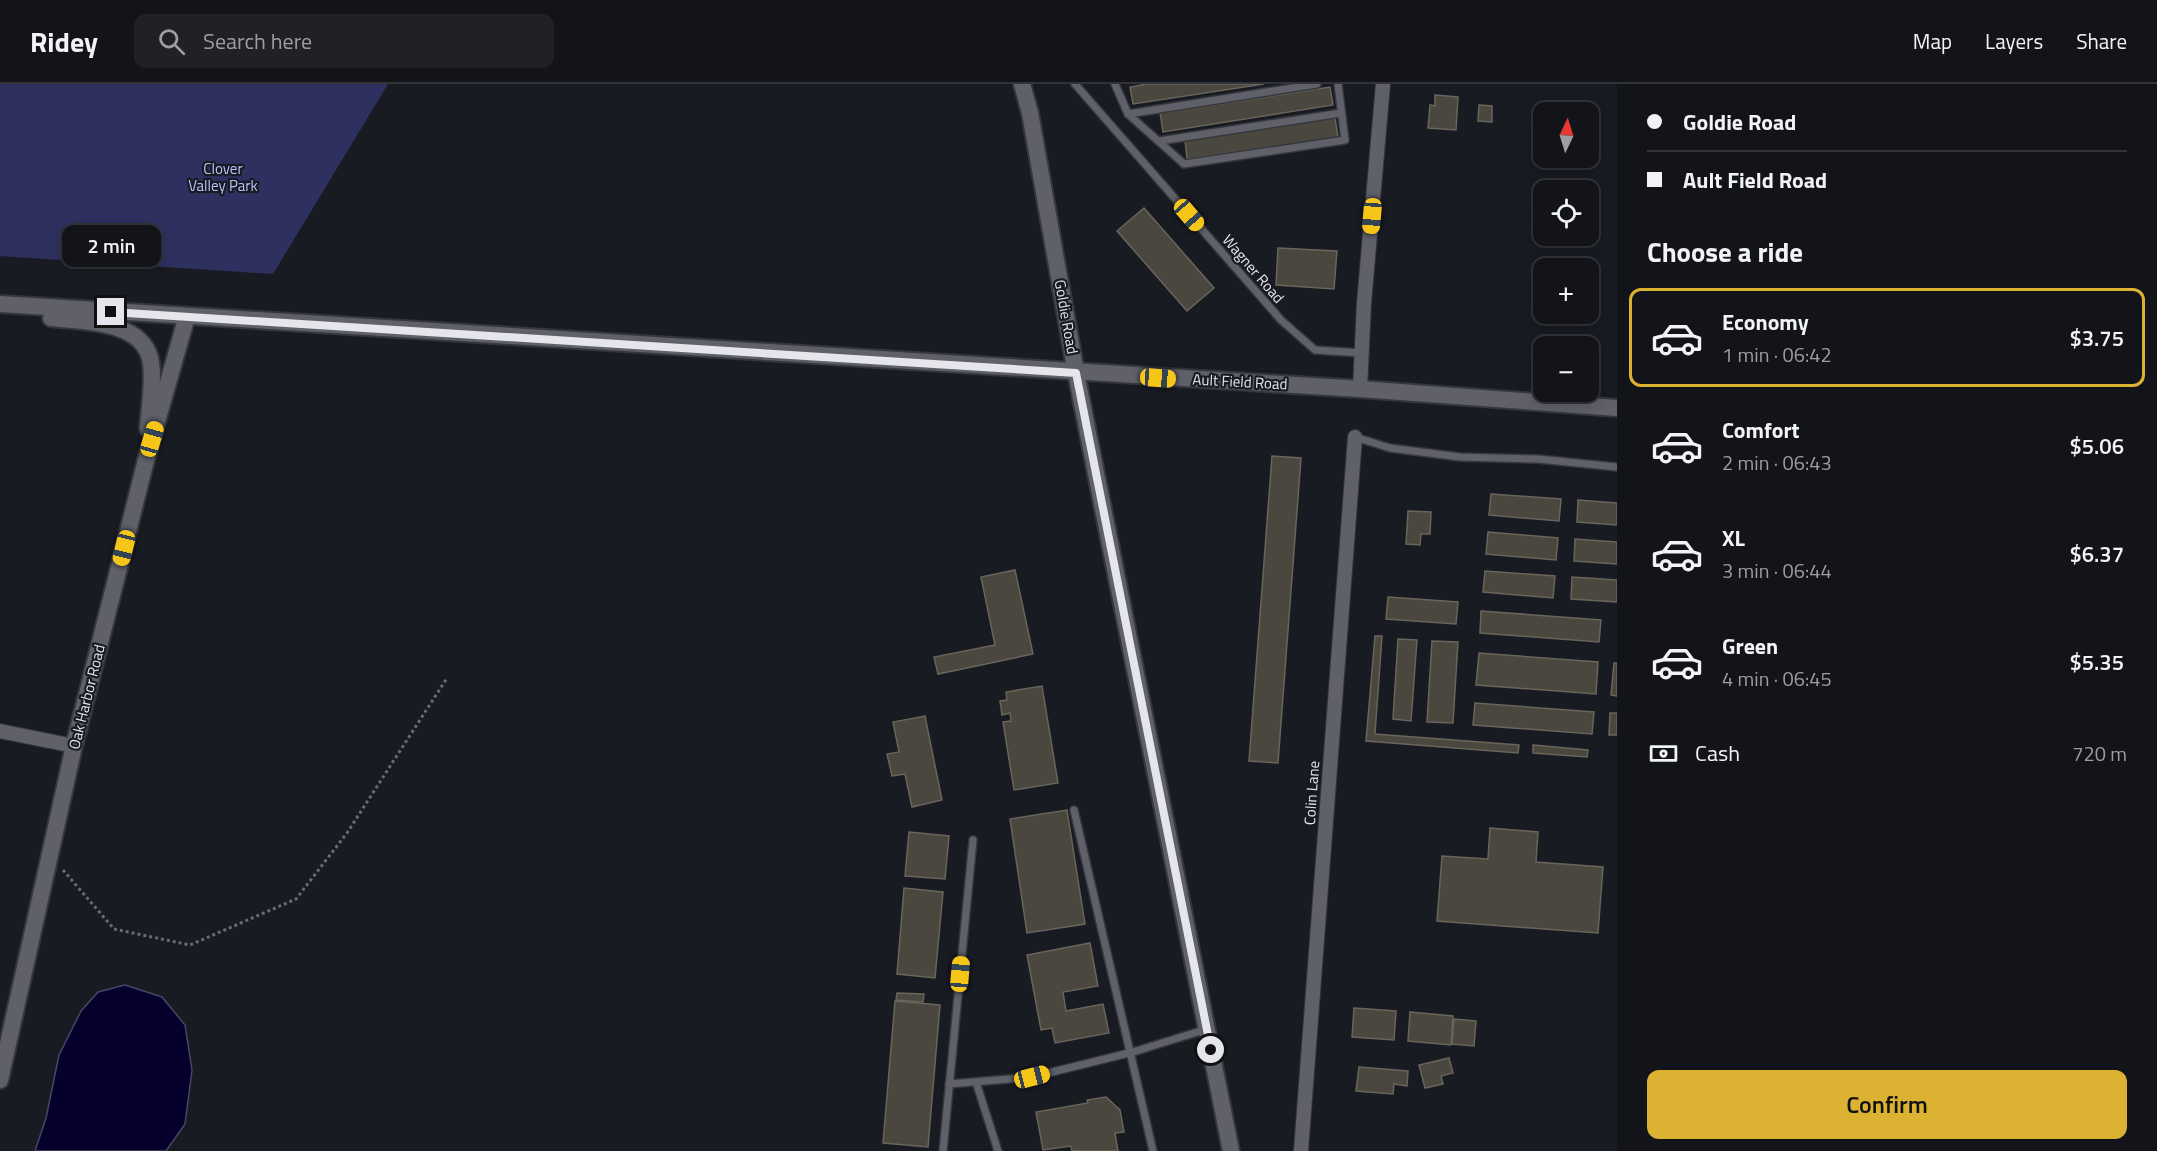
<!DOCTYPE html>
<html lang="en">
<head>
<meta charset="utf-8">
<style>
  :root { --surface:#13141a; --page:#202127; --text:#f1f3f6; --muted:#9d9ea2; --line:#323339; --accent:#dcb233 }
  body { margin:0; font-family:"Titillium Web",sans-serif; background:var(--page); color:var(--text); height:100vh; display:flex; flex-direction:column; font-size:22px; white-space:nowrap }
  * { box-sizing:border-box; margin:0 }
  p { font-size:20px; color:var(--muted) }
  .icon { flex:none; width:33px; height:33px; fill:none; stroke:currentColor; stroke-width:2; stroke-linecap:round; stroke-linejoin:round }
  .map { position:relative; flex:1; overflow:hidden }
  .panel { display:flex; flex-direction:column; background:var(--surface); width:540px }
  .panel>* { flex:none }
  .guide { display:grid; align-content:center; height:132px; padding:0 30px; background:var(--surface) }
  .needle { width:39px; rotate:4deg }
  .controls { position:absolute; left:1533px; top:18px; display:grid; gap:12px }
  .controls a { display:grid; place-items:center; width:66px; height:66px; border-radius:12px; background:var(--surface); box-shadow:0 3px 15px #0003,0 0 0 2px var(--line); font-size:30px }
  .end { position:absolute; width:27px; height:27px; margin:-14px; border:8px solid #e5e6eb; background:#111; box-shadow:0 0 0 3px #111 }
  .from { border-radius:50% }
  .bubble { position:absolute; height:42px; border-radius:12px; background:var(--surface); box-shadow:0 3px 15px #0003,0 0 0 2px var(--line); font-size:20px; font-weight:600; line-height:42px; text-align:center }
  .car { position:absolute; width:18px; height:36px; margin:-18px -9px; border-radius:8px; box-shadow:0 0 4px 2px #0007; background:linear-gradient(#f5c518 24%,#345 0 40%,#f5c518 0 76%,#345 0 86%,#f5c518 0) }
  .guide b { display:flex; align-items:center; gap:21px; height:57px; font-size:22px }
  .guide b+b { border-top:2px solid var(--line) }
  .guide i { width:15px; height:15px; background:var(--text) }
  ul { padding:0; list-style:none }
  li { display:flex; align-items:center; gap:18px; height:99px; margin:0 12px 9px; padding:0 18px; border:3px solid transparent; border-radius:12px }
  li div { flex:1 }
  li b { display:block; font-size:22px }
  li em { font-style:normal; font-weight:600 }
  li.on { border-color:var(--accent) }
  li>.icon { width:54px; height:54px; stroke-width:1.5 }
  h2 { padding:0 30px; font-size:27px; line-height:72px }
  .pay { display:flex; align-items:center; gap:15px; height:66px; padding:0 30px; font-size:22px }
  .pay p { margin-inline-start:auto }
  .cta { display:flex; gap:12px; margin-top:auto; padding:12px 30px }
  .cta a { flex:1; height:69px; border-radius:12px; background:var(--accent); color:#111; font-size:24px; font-weight:600; line-height:69px; text-align:center }
  header { display:flex; align-items:center; gap:36px; box-sizing:border-box; height:84px; padding:0 30px; background:var(--surface); border-bottom:2px solid var(--line) }
  header strong { font-size:28px }
  nav { display:flex; gap:33px; margin-inline-start:auto; font-size:21px }
  .search { width:420px; height:54px; background:var(--page); display:flex; align-items:center; gap:15px; box-sizing:border-box; padding:0 21px; border-radius:12px; color:var(--muted); font-size:22px }
  main { display:flex; flex:1; min-height:0 }
  .map>svg:first-child { display:block }
  .green { fill:#2e315f }
  .water { fill:#06002c; stroke:#494565; stroke-width:1.5 }
  .building { fill:#4a473e; stroke:#69655c; stroke-width:1.5 }
  .lines { fill:none; stroke-linecap:round; stroke-linejoin:round }
  .service-casing { stroke:#36373d; stroke-width:10 }
  .minor-casing { stroke:#36373d; stroke-width:16 }
  .tertiary-casing { stroke:#36373d; stroke-width:20 }
  .path { stroke:#696b71; stroke-width:3; stroke-dasharray:3 3; stroke-linecap:butt }
  .service { stroke:#5f606a; stroke-width:7 }
  .minor { stroke:#5f606a; stroke-width:14 }
  .tertiary { stroke:#5f606a; stroke-width:16 }
  .route { stroke:#e5e6eb; stroke-width:8 }
  .labels { text-anchor:middle; stroke-width:4.5; stroke-linejoin:round; paint-order:stroke }
  .park-label { font-size:15px; fill:#b9c2fc; stroke:#191b22 }
  .street-label { font-size:15px; fill:#e5e6eb; stroke:#191b22 }
</style>
</head>
<body>
<header>
<strong>Ridey</strong>
<div class="search"><svg class="icon" aria-label="search" viewBox="0 0 24 24"><circle cx="10" cy="10" r="6"/><path d="M15 15l6 6"/></svg>Search here</div>
<nav><a>Map</a><a>Layers</a><a>Share</a></nav>
</header>
<main>
<div class="map">
<svg width="1617" height="1067" viewBox="0 0 1617 1067">
  <rect width="100%" height="100%" fill="#191b22"/>
  <!-- green -->
  <polygon class="green" points="0,0 388,0 273,190 0,172"/>
  <!-- water -->
  <polygon class="water" points="125,901 162,913 185,941 192,986 185,1040 166,1067 35,1067 46,1034 59,971 81,927 98,908"/>
  <!-- building -->
  <g class="building">
    <polygon points="1147,0 1264,0 1133,20 1130,3"/>
    <polygon points="1330,3 1333,21 1163,48 1160,29"/>
    <polygon points="1435,11 1458,13 1456,46 1428,44 1430,21 1435,22"/>
    <polygon points="1479,21 1492,22 1492,38 1478,37"/>
    <polygon points="1335,34 1338,53 1187,75 1185,56"/>
    <polygon points="1144,124 1214,204 1187,227 1117,147"/>
    <polygon points="1278,164 1337,167 1334,205 1276,201"/>
    <polygon points="1272,372 1301,374 1278,679 1249,677"/>
    <polygon points="1491,410 1561,415 1559,437 1489,431"/>
    <polygon points="1578,416 1617,419 1617,441 1577,438"/>
    <polygon points="1408,427 1431,428 1430,450 1421,450 1420,461 1406,460"/>
    <polygon points="1488,448 1558,454 1556,476 1486,470"/>
    <polygon points="1575,455 1617,458 1617,480 1574,477"/>
    <polygon points="1015,486 1033,570 938,590 934,573 995,561 981,493"/>
    <polygon points="1485,487 1555,492 1553,514 1483,508"/>
    <polygon points="1572,493 1617,496 1617,518 1571,515"/>
    <polygon points="1388,513 1458,518 1456,540 1386,535"/>
    <polygon points="1481,527 1601,536 1599,558 1480,549"/>
    <polygon points="1375,552 1382,552 1375,650 1519,661 1518,669 1366,657"/>
    <polygon points="1398,555 1417,556 1411,637 1393,635"/>
    <polygon points="1432,557 1458,558 1453,639 1427,638"/>
    <polygon points="1479,569 1598,578 1596,610 1476,601"/>
    <polygon points="1614,579 1617,579 1617,612 1611,611"/>
    <polygon points="1042,602 1058,699 1014,706 1003,638 1011,637 1010,629 1002,631 1000,617 1007,616 1006,608"/>
    <polygon points="1475,619 1594,628 1592,650 1473,641"/>
    <polygon points="1610,629 1617,629 1617,651 1609,651"/>
    <polygon points="925,632 942,716 912,723 905,690 892,692 887,670 899,668 893,638"/>
    <polygon points="1533,661 1588,666 1587,673 1533,669"/>
    <polygon points="1067,726 1085,840 1027,849 1010,735"/>
    <polygon points="1490,744 1538,748 1536,778 1603,783 1598,849 1437,837 1442,772 1488,775"/>
    <polygon points="909,748 949,752 945,795 905,792"/>
    <polygon points="904,804 943,808 935,894 897,890"/>
    <polygon points="1090,859 1098,902 1063,908 1066,927 1103,920 1109,949 1055,959 1052,944 1041,946 1027,871"/>
    <polygon points="897,909 924,910 923,918 896,916"/>
    <polygon points="895,917 940,921 928,1063 883,1059"/>
    <polygon points="1354,924 1396,927 1394,956 1352,953"/>
    <polygon points="1410,928 1453,932 1451,961 1408,957"/>
    <polygon points="1454,935 1476,937 1474,962 1452,960"/>
    <polygon points="1449,974 1453,989 1441,992 1443,1000 1425,1004 1419,981"/>
    <polygon points="1359,983 1408,987 1407,1002 1394,1000 1393,1010 1356,1007"/>
    <polygon points="1106,1013 1120,1026 1124,1048 1115,1049 1118,1067 1072,1067 1071,1062 1043,1066 1036,1028 1088,1019 1087,1016"/>
  </g>
  <g class="lines">
    <defs>
      <g id="service">
        <polyline points="1075,0 1281,236 1315,266 1361,269"/>
        <polyline points="1115,0 1128,30 1184,80 1345,56 1338,0"/>
        <polyline points="1128,30 1317,0"/>
        <polyline points="1159,57 1341,29"/>
        <polyline points="1355,353 1390,364 1460,373 1538,375 1617,383"/>
        <polyline points="1074,726 1153,1067"/>
        <polyline points="976,998 998,1067"/>
        <polyline points="949,1000 1032,993 1133,968 1207,945"/>
        <polyline points="943,1067 973,756"/>
      </g>
      <g id="minor">
        <polyline points="1360,305 1364,219 1383,0"/>
        <polyline points="0,647 74,662"/>
        <polyline points="1301,1067 1355,353"/>
      </g>
      <g id="tertiary">
        <polyline points="1022,0 1030,29 1076,289 1231,1067"/>
        <polyline points="0,220 1360,305 1617,324"/>
        <path d="M 51,234 C 82,238 140,236 150,274 C 155,293 149,325 148,345"/>
        <polyline points="0,996 74,662 146,376 187,232"/>
      </g>
    </defs>
    <!-- service casing -->
    <use href="#service" class="service-casing"/>
    <!-- minor casing -->
    <use href="#minor" class="minor-casing"/>
    <!-- tertiary casing -->
    <use href="#tertiary" class="tertiary-casing"/>
    <!-- path -->
    <polyline class="path" points="63,786 114,845 190,861 296,815 347,749 447,594"/>
    <!-- service -->
    <use href="#service" class="service"/>
    <!-- minor -->
    <use href="#minor" class="minor"/>
    <!-- tertiary -->
    <use href="#tertiary" class="tertiary"/>
  </g>
  <g class="lines">
    <!-- route -->
    <polyline class="route" points="111,228 1076,289 1211,966"/>
  </g>
  <g class="labels">
    <!-- park labels -->
    <g class="park-label">
      <text x="223" y="90">Clover<tspan x="223" dy="17">Valley Park</tspan></text>
    </g>
    <!-- street labels -->
    <g class="street-label">
      <text transform="translate(1253 185) rotate(49)" y="5">Wagner Road</text>
      <text transform="translate(1066 233) rotate(80)" y="5">Goldie Road</text>
      <text transform="translate(1240 298) rotate(3)" y="5">Ault Field Road</text>
      <text transform="translate(87 613) rotate(-76)" y="5">Oak Harbor Road</text>
      <text transform="translate(1312 709) rotate(-86)" y="5">Colin Lane</text>
    </g>
  </g>
</svg>
<div class="controls">
<a><svg class="needle" viewBox="-14 -14 28 28"><path d="M0-13l5 13h-10z" fill="#e53935"/><path d="M0 13l5-13h-10z" fill="#9d9ea2"/></svg></a>
<a><svg class="icon" aria-label="locate" viewBox="0 0 24 24"><circle cx="12" cy="12" r="6"/><path d="M12 2v4M12 18v4M2 12h4M18 12h4"/></svg></a>
<a>+</a>
<a>−</a>
</div>
<i class="end from" style="left:1211px;top:966px"></i>
<i class="end" style="left:111px;top:228px"></i>
<div class="bubble" style="left:62px;top:141px;width:99px">2 min</div>
<i class="car" style="left:1189px;top:131px;rotate:139deg"></i>
<i class="car" style="left:1372px;top:132px;rotate:185deg"></i>
<i class="car" style="left:1158px;top:294px;rotate:94deg"></i>
<i class="car" style="left:152px;top:355px;rotate:16deg"></i>
<i class="car" style="left:124px;top:464px;rotate:194deg"></i>
<i class="car" style="left:960px;top:890px;rotate:5deg"></i>
<i class="car" style="left:1032px;top:993px;rotate:76deg"></i>
</div>
<section class="panel">
<div class="guide">
<b><i class="from"></i>Goldie Road</b>
<b><i></i>Ault Field Road</b>
</div>
<h2>Choose a ride</h2>
<ul>
<li class="on"><svg class="icon" aria-label="car" viewBox="0 0 24 24"><path d="M5 17H2v-5l4-1 3-4h7l3 4 3 1v5h-3M9 17h6M6 11h13"/><circle cx="7" cy="17" r="2"/><circle cx="17" cy="17" r="2"/></svg><div><b>Economy</b><p>1 min · 06:42</p></div><em>$3.75</em></li>
<li><svg class="icon" aria-label="car" viewBox="0 0 24 24"><path d="M5 17H2v-5l4-1 3-4h7l3 4 3 1v5h-3M9 17h6M6 11h13"/><circle cx="7" cy="17" r="2"/><circle cx="17" cy="17" r="2"/></svg><div><b>Comfort</b><p>2 min · 06:43</p></div><em>$5.06</em></li>
<li><svg class="icon" aria-label="car" viewBox="0 0 24 24"><path d="M5 17H2v-5l4-1 3-4h7l3 4 3 1v5h-3M9 17h6M6 11h13"/><circle cx="7" cy="17" r="2"/><circle cx="17" cy="17" r="2"/></svg><div><b>XL</b><p>3 min · 06:44</p></div><em>$6.37</em></li>
<li><svg class="icon" aria-label="car" viewBox="0 0 24 24"><path d="M5 17H2v-5l4-1 3-4h7l3 4 3 1v5h-3M9 17h6M6 11h13"/><circle cx="7" cy="17" r="2"/><circle cx="17" cy="17" r="2"/></svg><div><b>Green</b><p>4 min · 06:45</p></div><em>$5.35</em></li>
</ul>
<div class="pay"><svg class="icon" aria-label="cash" viewBox="0 0 24 24"><path d="M3 7h18v10H3z"/><circle cx="12" cy="12" r="2"/></svg>Cash<p>720 m</p></div>
<div class="cta"><a>Confirm</a></div>
</section>
</main>
</body>
</html>
